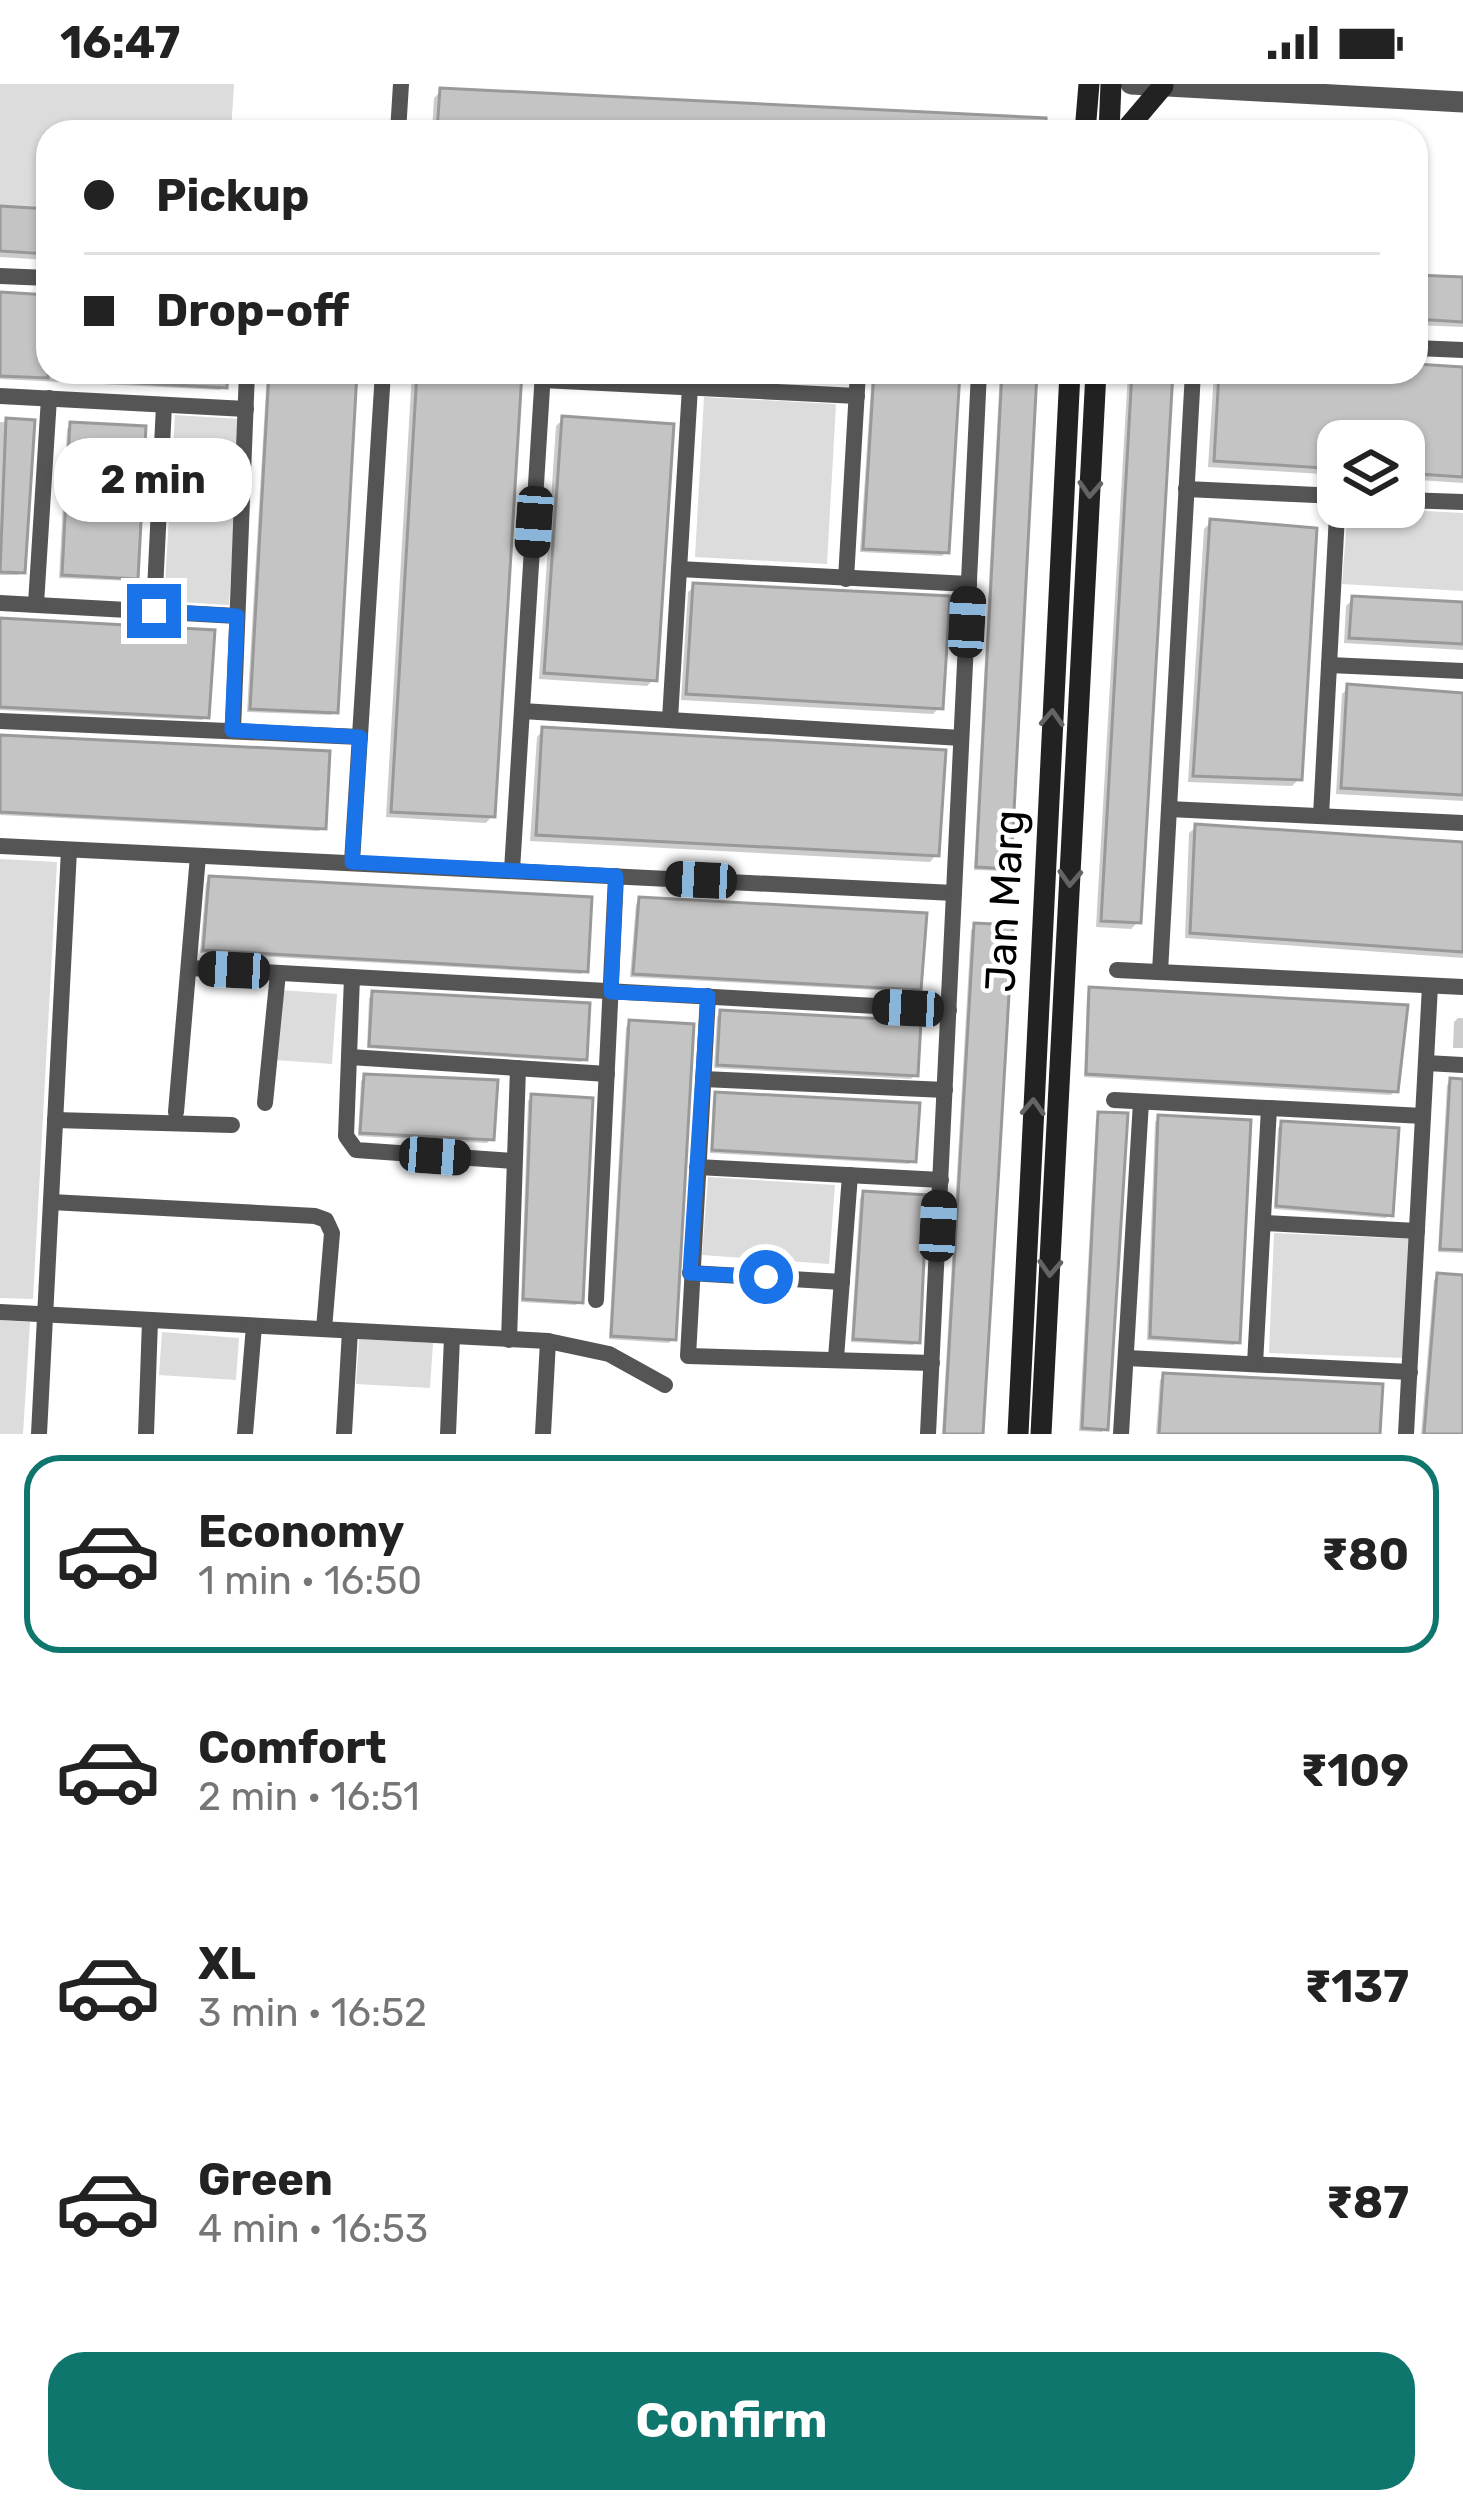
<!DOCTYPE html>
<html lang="en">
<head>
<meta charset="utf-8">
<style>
  :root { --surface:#fff; --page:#f2f2f2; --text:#222; --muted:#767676; --line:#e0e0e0; --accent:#0f766e }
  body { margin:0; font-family:Rubik,sans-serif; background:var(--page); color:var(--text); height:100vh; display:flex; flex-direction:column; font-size:45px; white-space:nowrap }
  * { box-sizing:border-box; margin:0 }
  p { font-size:39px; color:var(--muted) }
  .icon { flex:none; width:66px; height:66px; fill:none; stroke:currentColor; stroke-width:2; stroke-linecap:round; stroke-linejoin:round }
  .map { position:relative; height:1350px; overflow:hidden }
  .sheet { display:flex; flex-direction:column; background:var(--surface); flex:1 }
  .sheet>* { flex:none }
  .banner { position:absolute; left:36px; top:36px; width:1392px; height:264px; border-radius:36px; box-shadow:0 3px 9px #0004; display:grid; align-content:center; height:264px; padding:0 48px; background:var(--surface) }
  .tools { position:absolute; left:1317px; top:336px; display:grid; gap:24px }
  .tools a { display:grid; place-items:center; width:108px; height:108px; border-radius:24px; background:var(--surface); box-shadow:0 3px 9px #0004; font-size:60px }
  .end { position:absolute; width:54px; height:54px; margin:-27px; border:15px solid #1a73e8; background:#fff; box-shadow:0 0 0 6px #fff }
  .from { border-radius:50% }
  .bubble { position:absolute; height:84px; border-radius:36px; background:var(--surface); box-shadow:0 3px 9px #0004; font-size:39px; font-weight:700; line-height:84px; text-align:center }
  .car { position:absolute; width:36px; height:72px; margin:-36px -18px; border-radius:15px; box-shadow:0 0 9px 3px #0007; background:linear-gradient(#222 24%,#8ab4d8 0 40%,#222 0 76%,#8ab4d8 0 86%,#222 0) }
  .banner b { display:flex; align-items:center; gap:42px; height:114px; font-size:45px }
  .banner b+b { border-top:3px solid var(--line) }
  .banner i { width:30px; height:30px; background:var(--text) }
  ul { padding:21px 0 0; list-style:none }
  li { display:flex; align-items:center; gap:36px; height:198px; margin:0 24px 18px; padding:0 24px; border:6px solid transparent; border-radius:36px }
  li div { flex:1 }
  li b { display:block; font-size:45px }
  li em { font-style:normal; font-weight:700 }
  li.current { border-color:var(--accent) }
  li>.icon { width:108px; height:108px; stroke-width:1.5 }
  .cta { display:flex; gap:24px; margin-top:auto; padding:24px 48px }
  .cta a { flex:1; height:138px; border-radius:36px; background:var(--accent); color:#fff; font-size:48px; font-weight:700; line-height:138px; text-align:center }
  .status { display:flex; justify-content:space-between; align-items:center; height:84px; padding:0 60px; background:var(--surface); direction:ltr }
  .status svg { height:33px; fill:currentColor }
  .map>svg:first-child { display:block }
  .green { fill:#dcdcdc }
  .shadow { fill:#0003 }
  .building { fill:#c4c4c4; stroke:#999; stroke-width:3 }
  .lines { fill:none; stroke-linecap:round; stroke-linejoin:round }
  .minor { stroke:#555; stroke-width:16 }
  .tertiary { stroke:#555; stroke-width:21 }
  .secondary { stroke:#222; stroke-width:21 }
  .oneway { stroke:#646464 }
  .route { stroke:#1a73e8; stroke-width:15 }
  .labels { text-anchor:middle; stroke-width:9; stroke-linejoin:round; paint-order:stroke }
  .street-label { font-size:42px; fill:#000; stroke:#fff }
</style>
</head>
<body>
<div class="status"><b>16:47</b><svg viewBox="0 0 49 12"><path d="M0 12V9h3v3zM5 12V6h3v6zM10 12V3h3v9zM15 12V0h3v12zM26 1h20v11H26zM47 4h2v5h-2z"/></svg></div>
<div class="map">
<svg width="1463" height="1350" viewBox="0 0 1463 1350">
  <rect width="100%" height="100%" fill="#fff"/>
  <!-- green -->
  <g class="green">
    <polygon points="0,0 234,0 231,48 48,48 48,134 0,132"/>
    <polygon points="704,313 836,320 827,480 695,473"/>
    <polygon points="175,331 240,335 229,521 164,517"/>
    <polygon points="1348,423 1463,429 1463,507 1342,500"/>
    <polygon points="0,775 57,778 33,1215 0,1214"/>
    <polygon points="280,906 337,910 332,980 275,976"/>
    <polygon points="708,1093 835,1101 829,1180 702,1171"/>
    <polygon points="1274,1149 1410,1155 1405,1274 1269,1269"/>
    <polygon points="0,1236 30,1238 23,1350 0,1350"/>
    <polygon points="162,1248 239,1254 236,1296 159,1291"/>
    <polygon points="359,1255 433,1259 430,1304 356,1300"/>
  </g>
  <!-- shadow -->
  <g class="shadow">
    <polygon points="441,7 1043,37 1042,48 432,48 434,14"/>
    <polygon points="0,125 48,127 48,176 0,173"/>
    <polygon points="1416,194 1463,196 1463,243 1416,241"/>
    <polygon points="0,211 48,214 48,288 225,288 224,302 220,306 0,295"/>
    <polygon points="1416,283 1463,286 1463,399 1404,395 1404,357 1338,357 1338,391 1208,383 1214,288 1416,288"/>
    <polygon points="267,288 354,288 335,627 331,631 247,628"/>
    <polygon points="412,288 519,288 492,732 486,739 386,733"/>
    <polygon points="872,288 957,288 946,468 942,472 860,468"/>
    <polygon points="1000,288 1034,288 1008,784 1004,787 974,786"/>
    <polygon points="1128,288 1170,288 1138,838 1131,845 1096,843"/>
    <polygon points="563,335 654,595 647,602 539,595 556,342"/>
    <polygon points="0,338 32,339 22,487 18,491 0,491"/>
    <polygon points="71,341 135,493 131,497 59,494 67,345"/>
    <polygon points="1211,438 1299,695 1292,702 1188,698 1204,445"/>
    <polygon points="695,502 940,623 933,630 681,616 688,508"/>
    <polygon points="1353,515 1463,521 1463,566 1344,559 1346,522"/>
    <polygon points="0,537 206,632 202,636 0,626"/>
    <polygon points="1349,603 1463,612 1463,717 1336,710 1342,610"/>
    <polygon points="543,646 936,771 930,778 530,757 537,653"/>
    <polygon points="0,654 323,743 319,747 0,731"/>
    <polygon points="1196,743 1463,760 1463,874 1185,854 1189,749"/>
    <polygon points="210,795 585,886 581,890 200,869 206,799"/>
    <polygon points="640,816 918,904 914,908 630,893 636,820"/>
    <polygon points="975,842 980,1350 942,1350 971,846"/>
    <polygon points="1091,906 1395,1007 1391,1011 1084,993 1087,910"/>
    <polygon points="373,910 585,974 581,978 367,964 369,914"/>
    <polygon points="721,929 915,991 911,995 714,984 717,933"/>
    <polygon points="1458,934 1463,934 1463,964 1453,964 1454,938"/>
    <polygon points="630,939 673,1255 669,1259 609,1255 626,943"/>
    <polygon points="365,993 491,1055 487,1059 358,1052 361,997"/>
    <polygon points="1451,997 1463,998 1463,1169 1438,1168 1447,1001"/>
    <polygon points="717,1011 913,1076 909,1080 710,1069 713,1015"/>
    <polygon points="532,1013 580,1217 576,1221 521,1218 528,1017"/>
    <polygon points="1100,1031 1106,1344 1102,1348 1079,1347 1096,1035"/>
    <polygon points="1159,1034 1238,1257 1234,1261 1147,1256 1155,1038"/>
    <polygon points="1282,1040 1390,1130 1386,1134 1274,1125 1278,1044"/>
    <polygon points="864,1110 917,1257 913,1261 851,1258 860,1114"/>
    <polygon points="1438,1192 1463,1194 1461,1350 1421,1350 1434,1196"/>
    <polygon points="1164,1292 1375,1350 1156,1350 1160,1296"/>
  </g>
  <!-- building -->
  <g class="building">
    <polygon points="440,4 1046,34 1046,48 437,47"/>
    <polygon points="0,122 48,125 48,170 0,167"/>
    <polygon points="1416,191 1463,193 1463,238 1416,235"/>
    <polygon points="0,208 48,211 48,294 0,292"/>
    <polygon points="1416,280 1463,283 1463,393 1404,389 1404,357 1338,357 1338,385 1214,377 1219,288 1416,288"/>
    <polygon points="122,288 228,288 227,304 122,298"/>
    <polygon points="269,288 357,288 338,629 250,625"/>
    <polygon points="417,288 522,288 495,733 391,728"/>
    <polygon points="874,288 960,288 949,469 863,465"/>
    <polygon points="1002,288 1037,288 1011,785 976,783"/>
    <polygon points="1132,288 1173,288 1141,839 1101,837"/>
    <polygon points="562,332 674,340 657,597 544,589"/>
    <polygon points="6,334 35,336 25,489 0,488"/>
    <polygon points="70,338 146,342 138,495 62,491"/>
    <polygon points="1210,435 1317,444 1302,696 1193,692"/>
    <polygon points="693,499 950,512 943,625 686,610"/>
    <polygon points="1352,512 1463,518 1463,560 1349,554"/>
    <polygon points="0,534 215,546 209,634 0,623"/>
    <polygon points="1347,600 1463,609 1463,711 1341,704"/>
    <polygon points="542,643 946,666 939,772 536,751"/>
    <polygon points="0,651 330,667 326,745 0,728"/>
    <polygon points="1195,740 1463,758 1463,868 1190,849"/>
    <polygon points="209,792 592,813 588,888 203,866"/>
    <polygon points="639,813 927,829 921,906 633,890"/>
    <polygon points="974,839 1013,841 999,1083 983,1350 944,1350"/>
    <polygon points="1089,903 1408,921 1398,1008 1086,990"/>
    <polygon points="372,907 590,919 587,976 369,962"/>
    <polygon points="720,926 921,937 918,992 717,981"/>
    <polygon points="629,936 694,940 676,1256 611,1252"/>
    <polygon points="364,990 498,996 494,1056 360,1049"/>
    <polygon points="1450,994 1463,995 1463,1166 1440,1165"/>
    <polygon points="715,1008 920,1019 916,1078 712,1066"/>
    <polygon points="531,1010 593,1014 583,1219 523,1215"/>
    <polygon points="1098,1028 1128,1029 1108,1346 1082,1344"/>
    <polygon points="1158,1031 1251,1036 1240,1259 1150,1253"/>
    <polygon points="1281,1037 1399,1044 1393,1132 1276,1122"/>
    <polygon points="863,1107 927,1111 920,1259 853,1255"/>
    <polygon points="1437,1189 1463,1191 1463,1350 1424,1350"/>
    <polygon points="1163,1289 1383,1300 1380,1350 1159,1350"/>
  </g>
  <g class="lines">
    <!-- minor -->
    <g class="minor">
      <polyline points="398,48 401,0"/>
      <polyline points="0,192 48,194"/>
      <polyline points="1416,264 1463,266"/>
      <polyline points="543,296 857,312"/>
      <polyline points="0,312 246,325"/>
      <polyline points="1186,405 1338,412"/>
      <polyline points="1404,416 1463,418"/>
      <polyline points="679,485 969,500"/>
      <polyline points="846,495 858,288"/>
      <polyline points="0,519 237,532"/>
      <polyline points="36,520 49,314"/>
      <polyline points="154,527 164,321"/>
      <polyline points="1329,581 1463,587"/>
      <polyline points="522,627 961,654"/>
      <polyline points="670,635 690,303"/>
      <polyline points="0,637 360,653"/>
      <polyline points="233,646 247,288"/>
      <polyline points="1169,725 1463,739"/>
      <polyline points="1321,732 1338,412"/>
      <polyline points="0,762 954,809"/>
      <polyline points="352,778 383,288"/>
      <polyline points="512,786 543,288"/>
      <polyline points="190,884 949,926"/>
      <polyline points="1117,886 1463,903"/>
      <polyline points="1160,888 1193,288"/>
      <polyline points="352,893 346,1052 356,1066 514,1077"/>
      <polyline points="708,912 688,1272 932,1279"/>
      <polyline points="350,973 607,990"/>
      <polyline points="1426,979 1463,981"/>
      <polyline points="703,995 945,1006"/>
      <polyline points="1114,1016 1423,1032"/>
      <polyline points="265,1019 278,889"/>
      <polyline points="176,1028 198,772"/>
      <polyline points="55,1036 232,1041"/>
      <polyline points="697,1083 941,1096"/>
      <polyline points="51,1118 315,1132 326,1136 332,1149 324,1245"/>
      <polyline points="1263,1139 1417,1147"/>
      <polyline points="690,1189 842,1198"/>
      <polyline points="596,1216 616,792"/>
      <polyline points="0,1228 548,1257 609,1270 665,1301"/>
      <polyline points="509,1256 518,984"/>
      <polyline points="836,1274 850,1091"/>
      <polyline points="1127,1274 1410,1288"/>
      <polyline points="1255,1280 1269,1024"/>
      <polyline points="39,1350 69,766"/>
      <polyline points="146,1350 150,1237"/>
      <polyline points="245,1350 254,1242"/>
      <polyline points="344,1350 350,1247"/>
      <polyline points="448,1350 452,1253"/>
      <polyline points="543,1350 548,1257"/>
      <polyline points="928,1350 979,288"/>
      <polyline points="1121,1350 1141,1018"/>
      <polyline points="1406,1350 1430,902"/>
    </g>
    <!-- tertiary -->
    <polyline class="tertiary" points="1131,0 1463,18"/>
    <!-- secondary -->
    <g class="secondary">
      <polyline points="1085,48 1089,0"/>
      <polyline points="1109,48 1111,0"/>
      <polyline points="1124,48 1163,2"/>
      <polyline points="1018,1350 1070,288"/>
      <polyline points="1041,1350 1096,288"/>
    </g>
  </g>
  <!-- one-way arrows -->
  <defs><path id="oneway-chevron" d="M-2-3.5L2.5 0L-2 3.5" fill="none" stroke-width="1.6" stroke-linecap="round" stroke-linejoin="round" transform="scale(3)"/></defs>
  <g class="oneway">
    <use href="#oneway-chevron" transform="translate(1090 405) rotate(93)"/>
    <use href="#oneway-chevron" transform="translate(1052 634) rotate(-87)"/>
    <use href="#oneway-chevron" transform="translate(1070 794) rotate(93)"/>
    <use href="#oneway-chevron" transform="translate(1033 1023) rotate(-87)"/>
    <use href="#oneway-chevron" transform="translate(1050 1184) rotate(93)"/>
  </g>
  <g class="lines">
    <!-- route -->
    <polyline class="route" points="154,527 237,532 232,646 360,653 352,778 616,792 611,908 708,912 690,1189 766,1193"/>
  </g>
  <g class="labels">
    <!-- street labels -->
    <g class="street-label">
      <text transform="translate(1004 817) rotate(-87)" y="15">Jan Marg</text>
    </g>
  </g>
</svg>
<div class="tools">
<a><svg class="icon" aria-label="layers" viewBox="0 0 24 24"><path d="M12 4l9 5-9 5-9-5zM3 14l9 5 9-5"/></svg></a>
</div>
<i class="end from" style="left:766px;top:1193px"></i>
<i class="end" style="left:154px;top:527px"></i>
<div class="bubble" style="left:54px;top:354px;width:198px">2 min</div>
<i class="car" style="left:534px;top:438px;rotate:184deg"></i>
<i class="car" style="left:967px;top:538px;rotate:3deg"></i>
<i class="car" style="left:701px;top:796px;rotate:273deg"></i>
<i class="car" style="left:234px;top:886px;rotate:273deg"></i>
<i class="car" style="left:908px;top:924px;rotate:273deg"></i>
<i class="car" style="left:435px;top:1072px;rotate:94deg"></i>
<i class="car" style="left:938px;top:1142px;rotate:3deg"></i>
<div class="banner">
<b><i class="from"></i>Pickup</b>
<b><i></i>Drop-off</b>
</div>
</div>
<section class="sheet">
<ul>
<li class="current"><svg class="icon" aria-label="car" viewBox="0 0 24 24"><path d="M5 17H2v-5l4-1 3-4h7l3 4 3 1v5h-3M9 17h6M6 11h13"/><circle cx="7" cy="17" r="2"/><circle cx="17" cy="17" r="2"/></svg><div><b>Economy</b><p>1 min · 16:50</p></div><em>₹80</em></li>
<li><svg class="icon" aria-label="car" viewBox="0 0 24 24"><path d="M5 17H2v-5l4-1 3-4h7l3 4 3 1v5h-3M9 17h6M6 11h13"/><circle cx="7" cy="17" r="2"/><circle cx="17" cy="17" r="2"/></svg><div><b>Comfort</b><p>2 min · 16:51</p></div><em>₹109</em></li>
<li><svg class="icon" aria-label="car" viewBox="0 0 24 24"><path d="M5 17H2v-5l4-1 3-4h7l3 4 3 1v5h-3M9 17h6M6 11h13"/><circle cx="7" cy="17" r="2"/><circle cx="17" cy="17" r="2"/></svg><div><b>XL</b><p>3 min · 16:52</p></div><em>₹137</em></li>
<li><svg class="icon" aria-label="car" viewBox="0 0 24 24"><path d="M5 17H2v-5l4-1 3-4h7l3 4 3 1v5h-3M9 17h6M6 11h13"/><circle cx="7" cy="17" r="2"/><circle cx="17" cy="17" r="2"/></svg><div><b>Green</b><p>4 min · 16:53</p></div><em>₹87</em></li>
</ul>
<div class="cta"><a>Confirm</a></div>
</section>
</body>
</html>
